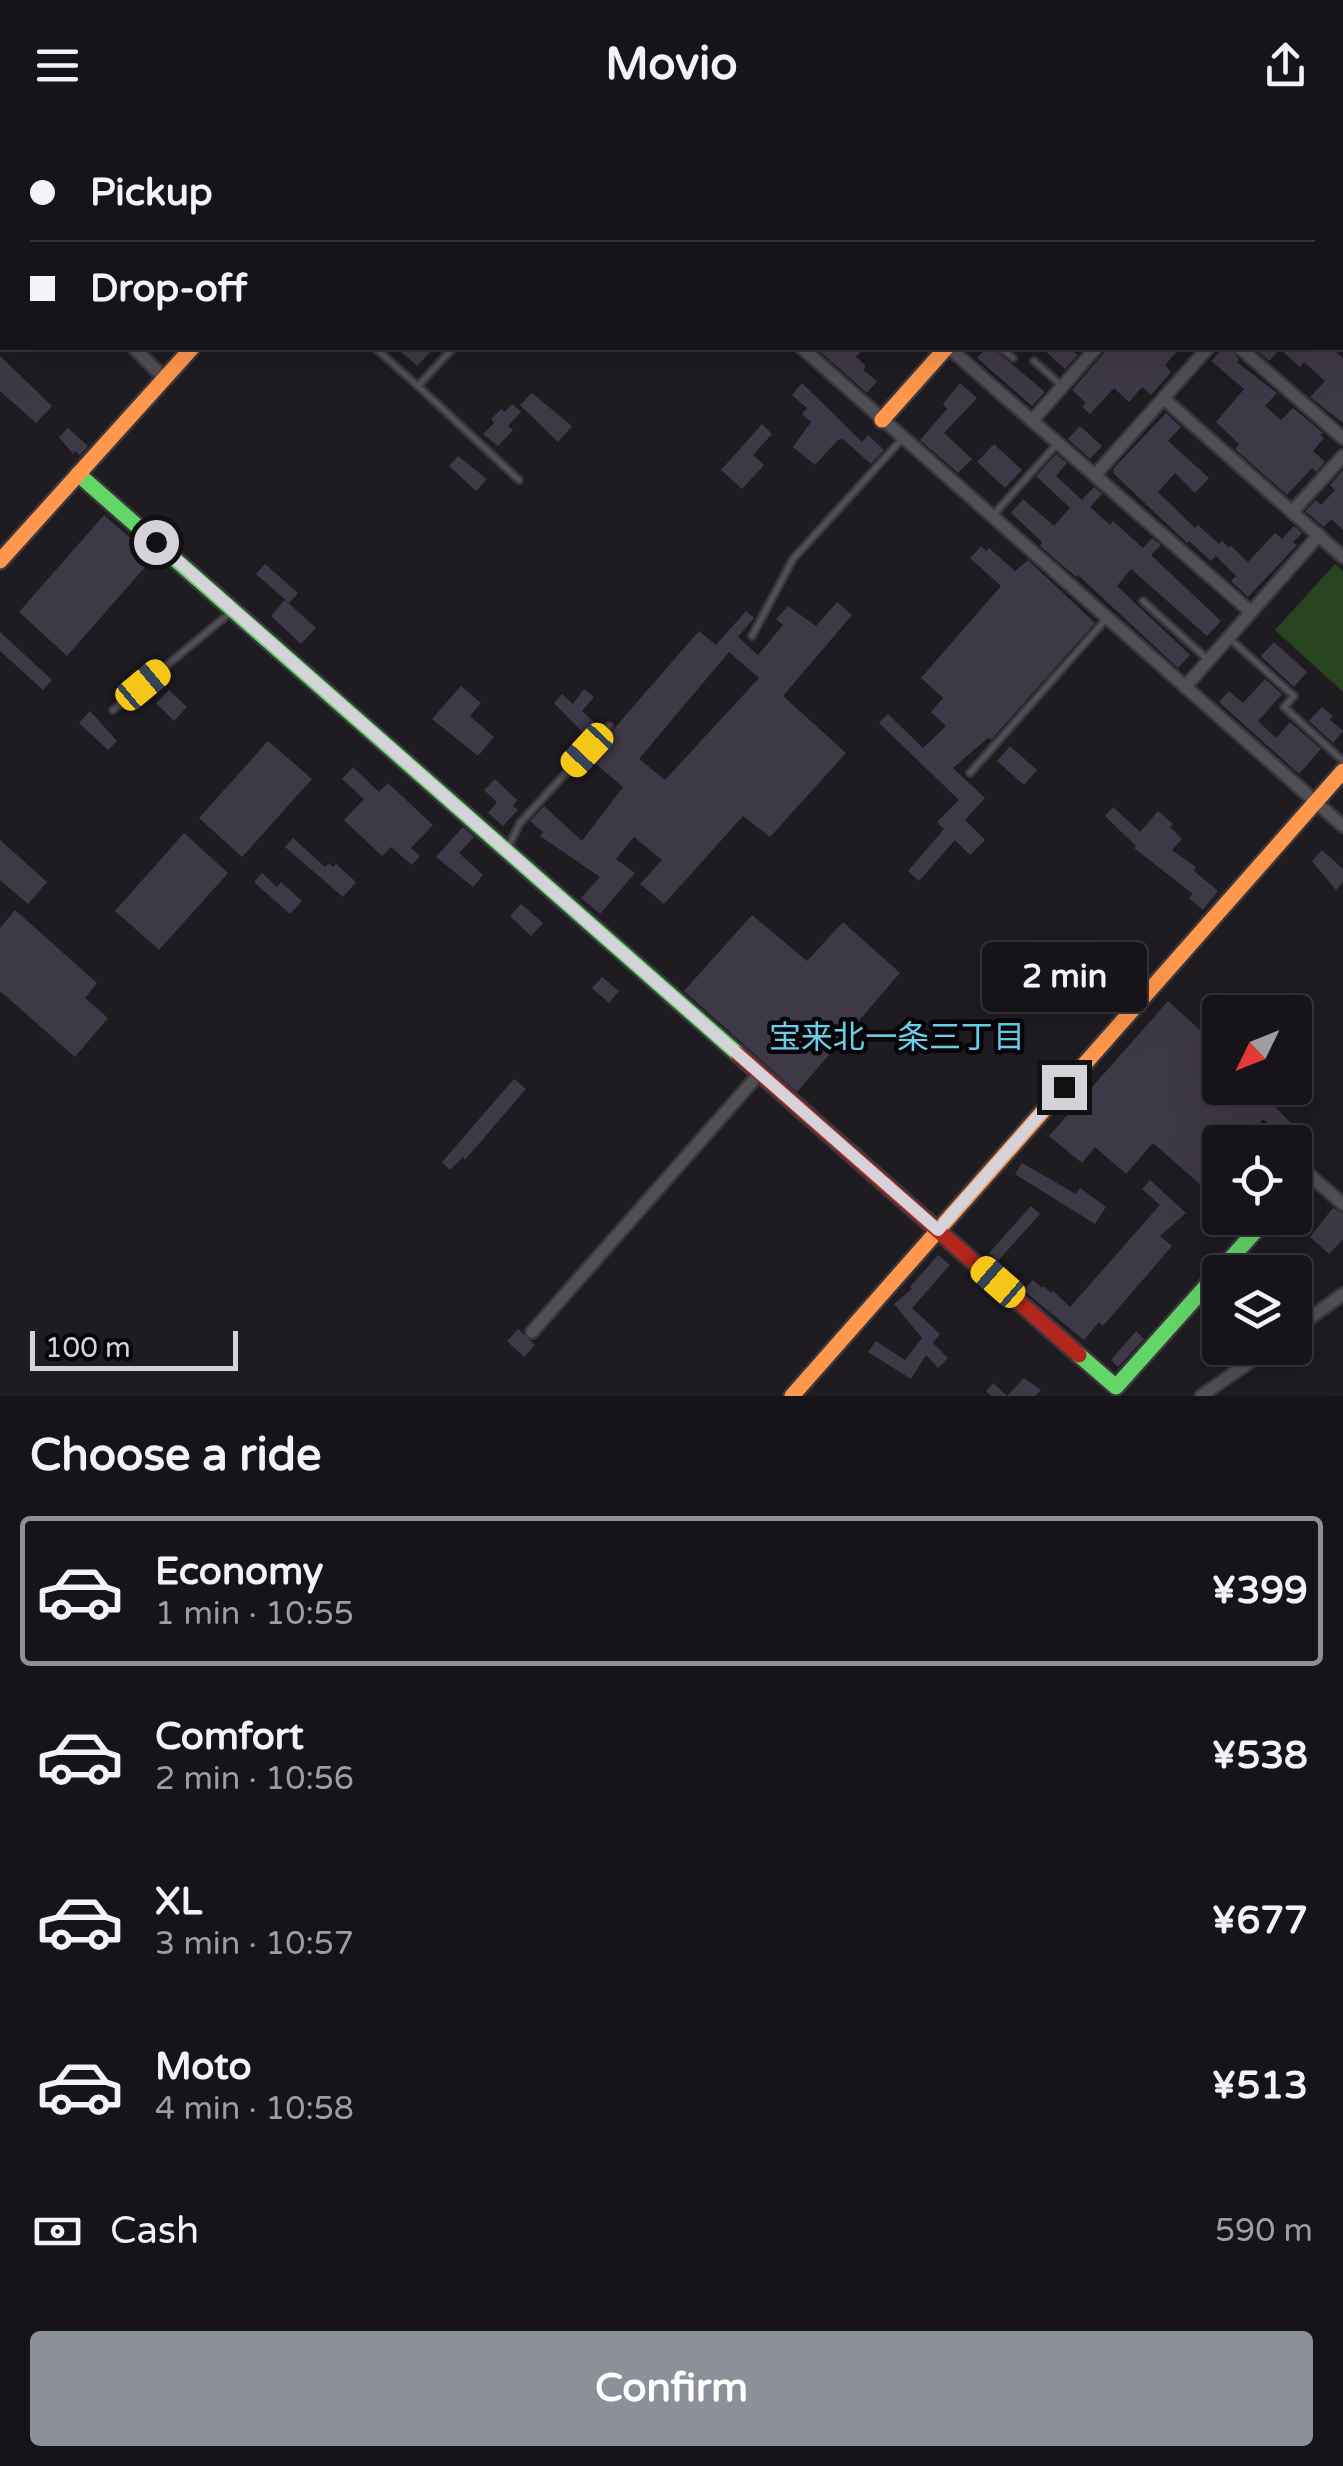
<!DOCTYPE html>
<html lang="en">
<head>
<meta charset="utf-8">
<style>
  :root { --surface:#161419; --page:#232126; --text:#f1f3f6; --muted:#9e9ea2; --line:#353338; --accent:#8c9099 }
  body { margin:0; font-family:"Varela Round","Noto Sans JP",sans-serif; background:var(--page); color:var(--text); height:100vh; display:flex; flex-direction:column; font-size:38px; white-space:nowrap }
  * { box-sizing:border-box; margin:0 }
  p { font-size:32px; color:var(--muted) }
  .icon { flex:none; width:55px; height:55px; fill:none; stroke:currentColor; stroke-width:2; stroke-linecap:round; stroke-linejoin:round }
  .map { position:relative; height:1266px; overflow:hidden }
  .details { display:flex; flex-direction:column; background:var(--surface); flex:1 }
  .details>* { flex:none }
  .banner { position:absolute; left:0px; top:0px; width:1345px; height:220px; box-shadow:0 10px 40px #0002,0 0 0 2px var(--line); display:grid; align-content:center; height:220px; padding:0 30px; background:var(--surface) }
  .needle { width:65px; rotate:227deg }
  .controls { position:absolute; left:1202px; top:865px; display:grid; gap:20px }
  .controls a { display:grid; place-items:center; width:110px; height:110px; border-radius:10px; background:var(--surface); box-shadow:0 10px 40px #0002,0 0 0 2px var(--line); font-size:50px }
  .scale { position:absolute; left:30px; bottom:25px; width:208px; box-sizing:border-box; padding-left:10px; border:5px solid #d6d2da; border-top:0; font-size:28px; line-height:35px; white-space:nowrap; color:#d6d2da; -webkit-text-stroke:8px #070509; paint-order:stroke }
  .end { position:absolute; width:45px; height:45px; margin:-22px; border:12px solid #d6d2da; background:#111; box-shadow:0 0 0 5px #111 }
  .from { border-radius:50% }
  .bubble { position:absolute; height:70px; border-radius:10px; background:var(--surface); box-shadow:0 10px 40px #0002,0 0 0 2px var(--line); font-size:32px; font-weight:700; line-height:70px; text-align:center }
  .car { position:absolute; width:30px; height:60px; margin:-30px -15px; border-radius:12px; box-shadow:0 0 8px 2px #0007; background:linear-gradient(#f5c518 24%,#345 0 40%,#f5c518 0 76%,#345 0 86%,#f5c518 0) }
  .banner b { display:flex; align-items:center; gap:35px; height:95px; font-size:38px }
  .banner b+b { border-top:2px solid var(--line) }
  .banner i { width:25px; height:25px; background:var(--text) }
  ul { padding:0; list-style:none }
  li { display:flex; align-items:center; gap:30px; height:150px; margin:0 20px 15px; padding:0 10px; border:5px solid transparent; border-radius:10px }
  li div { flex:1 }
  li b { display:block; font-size:38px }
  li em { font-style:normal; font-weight:700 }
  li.current { border-color:var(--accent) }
  li>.icon { width:90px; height:90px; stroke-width:1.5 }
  h2 { padding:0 30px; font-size:45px; line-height:120px }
  .pay { display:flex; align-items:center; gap:25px; height:110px; padding:0 30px; font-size:38px }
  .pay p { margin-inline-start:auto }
  .primary-button { display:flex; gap:20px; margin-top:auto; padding:20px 30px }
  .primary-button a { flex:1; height:115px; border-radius:10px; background:var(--accent); color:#fff; font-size:40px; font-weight:700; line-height:115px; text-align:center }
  header { display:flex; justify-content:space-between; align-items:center; height:130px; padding:0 30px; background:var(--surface); font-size:45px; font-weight:700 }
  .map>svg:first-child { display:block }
  .green { fill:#27441e }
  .building { fill:#3e3946; fill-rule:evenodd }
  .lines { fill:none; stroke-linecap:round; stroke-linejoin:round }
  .lane-casing { stroke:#39373c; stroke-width:10 }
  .street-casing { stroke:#39373c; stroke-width:16 }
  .fast-casing { stroke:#39373c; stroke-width:20 }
  .slow-casing { stroke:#39373c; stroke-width:20 }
  .jam-casing { stroke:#39373c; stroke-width:20 }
  .lane { stroke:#524f54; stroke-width:5 }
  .street { stroke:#524f54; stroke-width:11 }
  .fast { stroke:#63d668; stroke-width:15 }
  .slow { stroke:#ff974d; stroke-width:15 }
  .jam { stroke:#b3261e; stroke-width:15 }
  .route { stroke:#d6d2da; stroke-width:12 }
  .labels { text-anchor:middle; stroke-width:9; stroke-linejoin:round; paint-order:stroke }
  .neighbourhood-label { font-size:32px; fill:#6acfe7; stroke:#070509 }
</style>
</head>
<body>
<header><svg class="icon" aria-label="menu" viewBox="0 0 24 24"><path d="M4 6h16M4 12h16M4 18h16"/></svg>Movio<svg class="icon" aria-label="share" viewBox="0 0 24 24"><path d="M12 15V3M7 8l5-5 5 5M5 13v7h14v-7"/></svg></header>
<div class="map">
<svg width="1343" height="1266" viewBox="0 0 1343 1266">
  <rect width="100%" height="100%" fill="#1e1b21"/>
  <!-- green -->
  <polygon class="green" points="1335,434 1343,441 1343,562 1275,500"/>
  <!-- building -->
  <g class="building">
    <polygon points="397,218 434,218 417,236"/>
    <polygon points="816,218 864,218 856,227 866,236 863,240 877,251 867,263"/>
    <polygon points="986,218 993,218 1045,262 1032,276 977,228"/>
    <polygon points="1042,218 1070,218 1078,225 1065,239"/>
    <polygon points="1108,218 1180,218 1165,235 1171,242 1151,265 1142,257 1129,272 1114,258 1090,284 1082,277 1086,273 1072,260"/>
    <polygon points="1223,218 1231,218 1239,230 1237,232 1277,263 1265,276 1281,290 1293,278 1323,303 1320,305 1324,308 1313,321 1325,332 1316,342 1312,338 1287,365 1235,319 1239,314 1216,292 1244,259 1211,231"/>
    <polygon points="1254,218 1331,218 1343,228 1343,293 1310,267 1325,251 1304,232 1300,237 1280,219 1269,231"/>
    <polygon points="0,226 52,276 36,293 0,261"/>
    <polygon points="802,253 862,312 868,305 884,320 871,334 843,309 838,310 815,335 793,317 811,292 802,284 807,278 792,265"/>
    <polygon points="960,253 977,268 944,303 972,329 958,343 920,310 947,279 943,274"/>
    <polygon points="532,263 572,296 558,312 520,275"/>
    <polygon points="512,274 521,282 508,296 513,300 498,316 483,304 494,293 491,289 501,279 505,282"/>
    <polygon points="1166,283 1181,297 1168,311 1209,348 1195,363 1175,343 1158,362 1195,398 1198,395 1219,414 1222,411 1229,418 1231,416 1248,432 1275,403 1282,409 1294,396 1302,403 1293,412 1297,415 1248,467 1231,451 1236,446 1216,426 1211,431 1189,411 1187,413 1114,344 1113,339"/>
    <polygon points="762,294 772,304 753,325 764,335 742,359 721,340"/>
    <polygon points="1080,296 1102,316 1090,329 1068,309"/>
    <polygon points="68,298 88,316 80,325 75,321 73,324 59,307"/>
    <polygon points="994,314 1022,340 1005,358 977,332"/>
    <polygon points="1056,324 1067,333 1056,346 1082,370 1094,357 1102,364 1090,377 1110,395 1113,391 1143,418 1152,408 1161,415 1151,425 1221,491 1207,506 1131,439 1117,456 1190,525 1178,538 1078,445 1076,447 1040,416 1042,413 1040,410 1011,383 1023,369 1054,396 1070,378 1036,346"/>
    <polygon points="458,326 487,349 476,361 449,336"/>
    <polygon points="1343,340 1343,400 1331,389 1324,397 1305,381 1316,370 1321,375 1335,360 1330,355"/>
    <polygon points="104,385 153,428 67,526 19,482"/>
    <polygon points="981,416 986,421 989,418 1015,441 1028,430 1095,493 991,610 988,608 953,638 985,668 965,690 985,710 970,725 955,710 919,751 908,741 944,699 937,692 959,670 879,593 888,584 923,618 946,596 931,582 943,568 921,548 1001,456 970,428"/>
    <polygon points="265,434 298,463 289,473 256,444"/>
    <polygon points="285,470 316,498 301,514 271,486"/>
    <path d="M 837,472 L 852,485 L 783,566 L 846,623 L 770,707 L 743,686 L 664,774 L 640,754 L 662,730 L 634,707 L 616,729 L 635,743 L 600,784 L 581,768 L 600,747 L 540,706 L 543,702 L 530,691 L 544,676 L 582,711 L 623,657 L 591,630 L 600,619 L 598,617 L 699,501 L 716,515 L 746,481 L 754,488 L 738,507 L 758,525 L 783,495 L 776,489 L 788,476 L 816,496 ZM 729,522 L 759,548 L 665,650 L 639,629 Z"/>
    <polygon points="0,502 52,550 43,560 0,521"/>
    <polygon points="1274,512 1307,542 1294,557 1261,526"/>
    <polygon points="1265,549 1282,564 1258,591 1276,608 1290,592 1321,619 1299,644 1219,572 1229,561 1243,573"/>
    <polygon points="461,556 481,573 470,586 494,607 478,626 432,589"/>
    <polygon points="584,559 594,567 582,581 599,597 589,609 554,573 562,564 573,574"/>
    <polygon points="169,560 187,577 174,591 156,573"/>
    <polygon points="1322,577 1333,586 1330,590 1343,601 1333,613 1309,591"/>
    <polygon points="90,581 117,611 108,620 79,593"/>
    <polygon points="268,611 312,649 242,727 199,688"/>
    <polygon points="1010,616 1037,640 1024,655 997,631"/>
    <polygon points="353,637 379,662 388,653 433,695 411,718 420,726 412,735 391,717 382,726 344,690 364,669 342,649"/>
    <polygon points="495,649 517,670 513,676 518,680 503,696 488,683 497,672 484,660"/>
    <polygon points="1113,677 1140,702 1158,681 1173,694 1170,697 1182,709 1172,720 1196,737 1194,741 1218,761 1203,780 1189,768 1193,764 1134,718 1136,716 1105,686"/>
    <polygon points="463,697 474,707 459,723 483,745 473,757 436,727"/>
    <polygon points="184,703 228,743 159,820 115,781"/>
    <polygon points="293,708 325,737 329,733 333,737 336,734 356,752 343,767 285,717"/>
    <polygon points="0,710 47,752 28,774 0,750"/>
    <polygon points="1322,720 1343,739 1343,752 1336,760 1312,731"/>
    <polygon points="262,743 277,757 281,752 302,771 290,784 254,752"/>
    <polygon points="521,774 543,793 531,806 510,786"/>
    <polygon points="15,780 97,853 85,868 108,888 75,927 0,861 0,798"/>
    <polygon points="752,785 807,831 843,792 900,843 797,962 684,861"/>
    <polygon points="602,847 619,861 609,873 592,858"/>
    <polygon points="1168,871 1220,918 1220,941 1206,958 1262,958 1270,962 1279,970 1274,976 1308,1010 1297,1020 1295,1012 1288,1012 1263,989 1242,1012 1220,1012 1220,1037 1203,1057 1153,1013 1126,1044 1095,1017 1082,1033 1049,1006"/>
    <polygon points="514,949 526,959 465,1030 463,1027 450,1040 442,1032"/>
    <polygon points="1022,1033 1076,1064 1080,1058 1106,1077 1095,1094 1015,1044"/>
    <polygon points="1150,1050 1186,1083 1160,1106 1172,1116 1103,1196 1099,1192 1084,1210 1023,1160 1033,1150 1042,1158 1044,1156 1051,1163 1053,1161 1070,1177 1160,1075 1142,1059"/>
    <polygon points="1031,1076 1040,1084 998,1131 989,1123"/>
    <polygon points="1333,1078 1343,1083 1343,1109 1329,1124 1310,1107"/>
    <polygon points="938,1125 950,1135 912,1178 940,1204 933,1213 948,1228 938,1238 926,1225 911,1249 868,1222 876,1211 905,1230 922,1208 894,1174 912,1159 910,1157"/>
    <polygon points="518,1199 535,1215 524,1227 507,1211"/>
    <polygon points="1136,1201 1144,1209 1118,1237 1111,1230"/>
    <polygon points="1024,1248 1041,1260 1035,1266 991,1266 986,1261 993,1253 1007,1266"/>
  </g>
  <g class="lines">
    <defs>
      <g id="lane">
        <polyline points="330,0 333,2"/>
        <polyline points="1113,0 1116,2"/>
        <polyline points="1229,0 1232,2"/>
        <polyline points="375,218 418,256 453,218"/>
        <polyline points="1001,218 1013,228"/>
        <polyline points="1034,231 1060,254"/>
        <polyline points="418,256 519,350"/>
        <polyline points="994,384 1057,314"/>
        <polyline points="1143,471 1206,528"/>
        <polyline points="752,506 793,429 903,308"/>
        <polyline points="1229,508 1294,566 1284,577 1343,631"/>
        <polyline points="113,580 231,482"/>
        <polyline points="970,643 1107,488"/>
        <polyline points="508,717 520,693 609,596"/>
      </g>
      <g id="street">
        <polyline points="555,0 557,2"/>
        <polyline points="691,0 694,2"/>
        <polyline points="1010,0 1013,2"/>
        <polyline points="165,2 167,0"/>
        <polyline points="620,2 622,0"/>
        <polyline points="758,2 761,0"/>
        <polyline points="884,2 886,0"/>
        <polyline points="994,2 996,0"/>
        <polyline points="1342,62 1343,61"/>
        <polyline points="1342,184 1343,183"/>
        <polyline points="134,218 164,248"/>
        <polyline points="802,218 1343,696"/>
        <polyline points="949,218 1251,482"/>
        <polyline points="1240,218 1343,308"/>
        <polyline points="1163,268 1343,427"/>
        <polyline points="1032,291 1096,218"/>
        <polyline points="1095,345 1208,218"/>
        <polyline points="1292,382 1343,326"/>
        <polyline points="1185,557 1319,405"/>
        <polyline points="1295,1057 1307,1043 1343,1074"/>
        <polyline points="1295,1199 1343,1164"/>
        <polyline points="532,1202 760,943"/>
        <polyline points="1201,1266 1270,1218"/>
      </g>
      <g id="fast">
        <polyline points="386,2 388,0"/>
        <polyline points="78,344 738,924"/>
        <polyline points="1079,1225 1116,1257 1267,1088"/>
      </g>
      <g id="slow">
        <polyline points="882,290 946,218"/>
        <polyline points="0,431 192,218"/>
        <polyline points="792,1266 1343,641"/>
      </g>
      <g id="jam">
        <polyline points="1136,2 1138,0"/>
        <polyline points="738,924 1079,1225"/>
      </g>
    </defs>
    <!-- lane casing -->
    <use href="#lane" class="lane-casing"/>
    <!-- street casing -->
    <use href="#street" class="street-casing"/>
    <!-- fast casing -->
    <use href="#fast" class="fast-casing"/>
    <!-- slow casing -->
    <use href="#slow" class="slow-casing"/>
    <!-- jam casing -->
    <use href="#jam" class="jam-casing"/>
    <!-- lane -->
    <use href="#lane" class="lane"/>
    <!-- street -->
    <use href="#street" class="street"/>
    <!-- fast -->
    <use href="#fast" class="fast"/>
    <!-- slow -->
    <use href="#slow" class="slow"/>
    <!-- jam -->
    <use href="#jam" class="jam"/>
  </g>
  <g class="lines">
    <!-- route -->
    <polyline class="route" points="156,412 938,1100 1064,957"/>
  </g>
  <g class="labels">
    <!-- neighbourhood labels -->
    <g class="neighbourhood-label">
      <text x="897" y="918">宝来北一条三丁目</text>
    </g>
  </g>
</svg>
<div class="controls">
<a><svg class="needle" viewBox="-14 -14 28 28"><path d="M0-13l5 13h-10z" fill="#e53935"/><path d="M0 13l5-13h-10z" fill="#9e9ea2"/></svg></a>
<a><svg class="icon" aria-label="locate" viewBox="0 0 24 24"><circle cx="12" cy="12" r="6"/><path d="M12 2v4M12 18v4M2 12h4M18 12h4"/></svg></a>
<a><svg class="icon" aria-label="layers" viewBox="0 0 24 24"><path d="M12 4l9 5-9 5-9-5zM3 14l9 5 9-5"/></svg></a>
</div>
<div class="scale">100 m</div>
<i class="end from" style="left:156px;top:412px"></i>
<i class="end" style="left:1064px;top:957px"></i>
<div class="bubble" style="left:982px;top:812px;width:165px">2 min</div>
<i class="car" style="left:143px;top:555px;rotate:50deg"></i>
<i class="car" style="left:587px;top:620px;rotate:223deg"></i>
<i class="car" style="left:998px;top:1152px;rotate:311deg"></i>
<div class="banner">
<b><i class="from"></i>Pickup</b>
<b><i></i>Drop-off</b>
</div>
</div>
<section class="details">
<h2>Choose a ride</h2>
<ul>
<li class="current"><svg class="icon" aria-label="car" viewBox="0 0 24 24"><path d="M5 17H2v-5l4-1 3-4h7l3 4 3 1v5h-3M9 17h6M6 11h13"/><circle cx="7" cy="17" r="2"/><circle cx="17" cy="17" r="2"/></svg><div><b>Economy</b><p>1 min · 10:55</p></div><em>¥399</em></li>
<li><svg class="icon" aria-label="car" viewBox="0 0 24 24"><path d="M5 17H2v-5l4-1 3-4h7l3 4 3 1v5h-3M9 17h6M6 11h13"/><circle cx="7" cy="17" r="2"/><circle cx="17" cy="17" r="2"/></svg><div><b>Comfort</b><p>2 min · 10:56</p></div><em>¥538</em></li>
<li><svg class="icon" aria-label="car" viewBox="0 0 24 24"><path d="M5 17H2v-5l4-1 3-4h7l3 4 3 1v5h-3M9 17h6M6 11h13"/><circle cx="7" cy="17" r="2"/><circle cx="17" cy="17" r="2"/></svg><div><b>XL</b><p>3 min · 10:57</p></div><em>¥677</em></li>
<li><svg class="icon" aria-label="car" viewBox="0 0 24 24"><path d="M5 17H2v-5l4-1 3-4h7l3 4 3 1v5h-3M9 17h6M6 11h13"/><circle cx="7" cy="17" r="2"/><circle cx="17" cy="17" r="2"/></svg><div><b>Moto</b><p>4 min · 10:58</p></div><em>¥513</em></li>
</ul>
<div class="pay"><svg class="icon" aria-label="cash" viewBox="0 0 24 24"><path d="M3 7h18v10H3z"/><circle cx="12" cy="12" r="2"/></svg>Cash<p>590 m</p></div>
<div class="primary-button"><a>Confirm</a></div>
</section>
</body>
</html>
